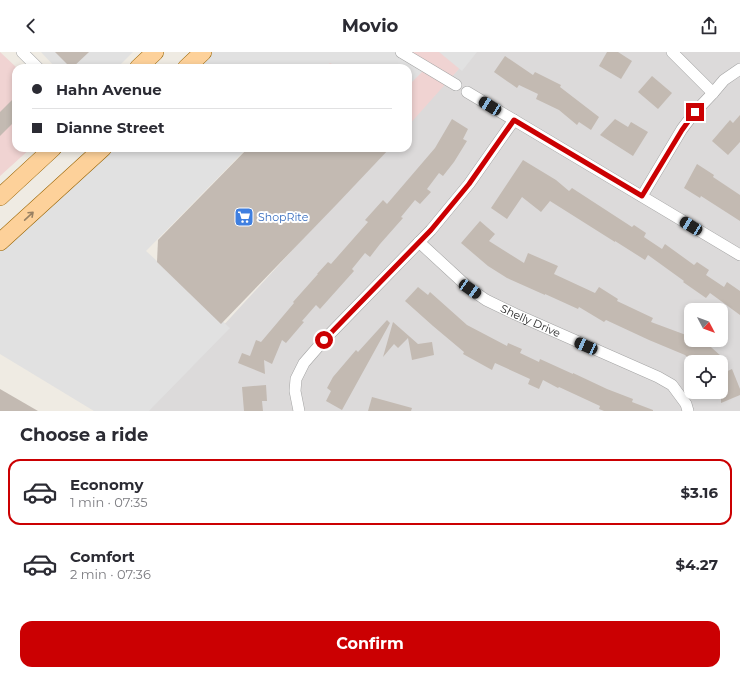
<!DOCTYPE html>
<html lang="en">
<head>
<meta charset="utf-8">
<style>
  :root { --surface:#fff; --page:#f7f7f7; --text:#2b2b33; --muted:#7c7c81; --line:#e1e1e2; --accent:#cb0002 }
  body { margin:0; font-family:Montserrat,sans-serif; background:var(--page); color:var(--text); height:100vh; display:flex; flex-direction:column; font-size:15px; white-space:nowrap }
  * { box-sizing:border-box; margin:0 }
  p { font-size:13px; color:var(--muted) }
  .icon { flex:none; width:22px; height:22px; fill:none; stroke:currentColor; stroke-width:2; stroke-linecap:round; stroke-linejoin:round }
  .map { position:relative; height:359px; overflow:hidden }
  .side { display:flex; flex-direction:column; background:var(--surface); flex:1 }
  .side>* { flex:none }
  .top-card { position:absolute; left:12px; top:12px; width:400px; height:88px; border-radius:12px; box-shadow:0 2px 6px #0003; display:grid; align-content:center; height:88px; padding:0 20px; background:var(--surface) }
  .needle { width:26px; rotate:131deg }
  .tools { position:absolute; left:684px; top:251px; display:grid; gap:8px }
  .tools a { display:grid; place-items:center; width:44px; height:44px; border-radius:8px; background:var(--surface); box-shadow:0 2px 6px #0003; font-size:20px }
  .end { position:absolute; width:18px; height:18px; margin:-9px; border:5px solid #cb0002; background:#fff; box-shadow:0 0 0 2px #fff }
  .from { border-radius:50% }
  .car { position:absolute; width:12px; height:24px; margin:-12px -6px; border-radius:5px; box-shadow:0 0 3px 1px #0007; background:linear-gradient(#222 24%,#8ab4d8 0 40%,#222 0 76%,#8ab4d8 0 86%,#222 0) }
  .top-card b { display:flex; align-items:center; gap:14px; height:38px; font-size:15px }
  .top-card b+b { border-top:1px solid var(--line) }
  .top-card i { width:10px; height:10px; background:var(--text) }
  ul { padding:0; list-style:none }
  li { display:flex; align-items:center; gap:12px; height:66px; margin:0 8px 6px; padding:0 12px; border:2px solid transparent; border-radius:12px }
  li div { flex:1 }
  li b { display:block; font-size:15px }
  li em { font-style:normal; font-weight:700 }
  li.active { border-color:var(--accent) }
  li>.icon { width:36px; height:36px; stroke-width:1.5 }
  h2 { padding:0 20px; font-size:18px; line-height:48px }
  .button { display:flex; gap:8px; margin-top:auto; padding:8px 20px }
  .button a { flex:1; height:46px; border-radius:12px; background:var(--accent); color:#fff; font-size:16px; font-weight:700; line-height:46px; text-align:center }
  header { display:flex; justify-content:space-between; align-items:center; height:52px; padding:0 20px; background:var(--surface); font-size:18px; font-weight:700 }
  .map>svg:first-child { display:block }
  .residential { fill:#dcdada; fill-rule:evenodd }
  .commercial { fill:#f0d3d2 }
  .parking { fill:#e1e1e1 }
  .building { fill:#c3bab2 }
  .lines { fill:none; stroke-linecap:round; stroke-linejoin:round }
  .minor-casing { stroke:#a4a4a4; stroke-width:12 }
  .primary-casing { stroke:#976300; stroke-width:18 }
  .minor { stroke:#fff; stroke-width:11 }
  .primary { stroke:#fdd19a; stroke-width:17 }
  .oneway { stroke:#988062 }
  .route { stroke:#cb0002; stroke-width:5 }
  .labels { text-anchor:middle; stroke-width:4; stroke-linejoin:round; paint-order:stroke }
  .shop-label { font-size:11px; fill:#366cbe; stroke:#fff; text-anchor:start }
  .street-label { font-size:11px; fill:#1d1d1d; stroke:#fff }
</style>
</head>
<body>
<header><svg class="icon" aria-label="back" viewBox="0 0 24 24"><path d="M15 5l-7 7 7 7"/></svg>Movio<svg class="icon" aria-label="share" viewBox="0 0 24 24"><path d="M12 15V3M7 8l5-5 5 5M5 13v7h14v-7"/></svg></header>
<div class="map">
<svg width="740" height="359" viewBox="0 0 740 359">
  <rect width="100%" height="100%" fill="#efebe3"/>
  <!-- residential -->
  <path class="residential" d="M 474,0 L 740,0 L 740,359 L 145,359 L 386,96 L 408,96 L 408,72 ZM 691,258 L 721,258 L 721,288 L 691,288 ZM 691,310 L 721,310 L 721,340 L 691,340 Z"/>
  <!-- commercial -->
  <g class="commercial">
    <polygon points="0,0 17,16 16,96 31,96 0,124"/>
    <polygon points="212,0 474,0 408,74 408,16 196,16"/>
  </g>
  <!-- parking -->
  <g class="parking">
    <polygon points="41,0 133,0 117,16 56,16"/>
    <polygon points="204,0 398,0 424,18 408,34 408,16 340,16 330,11 325,16 187,16"/>
    <polygon points="439,0 477,0 462,19"/>
    <polygon points="101,96 247,96 146,199 230,276 149,359 94,359 0,302 0,191"/>
  </g>
  <!-- building -->
  <g class="building">
    <polygon points="55,0 89,0 72,16 71,16"/>
    <polygon points="607,0 618,0 632,9 621,27 599,14"/>
    <polygon points="505,4 533,23 535,20 561,33 560,35 599,65 591,78 579,70 577,73 559,58 536,47 538,42 519,33 517,36 494,20"/>
    <polygon points="652,24 672,41 658,57 638,40"/>
    <polygon points="16,44 16,68 0,84 0,60"/>
    <polygon points="740,63 740,90 728,103 712,89 730,68 733,71"/>
    <polygon points="452,67 468,77 463,87 467,89 454,110 443,124 439,121 427,137 431,140 420,152 415,148 401,165 403,166 380,192 370,205 365,201 352,217 354,219 320,257 316,253 302,269 304,270 286,291 282,288 272,312 264,308 265,322 238,311 242,301 250,304 256,288 261,290 294,251 293,250 318,222 317,222 328,210 331,212 368,170 365,168 383,148 387,152 435,96"/>
    <polygon points="615,67 628,75 631,70 648,80 633,104 600,83"/>
    <polygon points="248,96 390,96 337,152 221,272 157,210 158,188"/>
    <polygon points="523,108 556,128 569,139 572,136 632,175 634,173 646,181 644,185 662,197 665,192 694,213 697,210 709,218 706,223 724,235 727,230 740,239 740,263 710,241 706,246 683,230 684,229 648,203 645,208 615,189 615,190 550,149 541,160 522,145 507,167 491,156"/>
    <polygon points="697,112 714,123 713,125 740,143 740,169 701,144 700,146 684,136"/>
    <polygon points="480,169 495,182 489,189 524,211 528,201 558,214 554,222 595,241 599,235 618,247 617,249 653,266 651,270 686,283 684,288 703,288 721,304 715,310 693,310 685,303 649,288 606,268 604,270 579,255 578,257 545,242 545,243 507,226 488,214 461,191"/>
    <polygon points="418,235 428,243 430,240 467,273 507,294 508,291 522,297 520,301 539,310 540,307 573,322 573,321 607,337 633,347 632,350 653,358 653,359 604,359 599,357 600,354 559,335 558,336 543,328 539,337 528,332 530,327 495,311 492,318 463,302 464,300 433,274 405,249"/>
    <polygon points="387,268 390,271 342,358 326,349 331,339 327,336 333,325 356,298 358,300"/>
    <polygon points="393,270 418,292 432,290 434,303 412,308 408,286 398,296 394,292 383,305"/>
    <polygon points="732,317 740,337 740,343 721,351 721,322"/>
    <polygon points="266,333 267,349 262,349 263,359 244,359 242,335"/>
    <polygon points="0,337 38,359 0,359"/>
    <polygon points="372,345 412,356 411,359 368,359"/>
  </g>
  <g class="lines">
    <defs>
      <g id="minor">
        <polyline points="22,0 38,16"/>
        <polyline points="401,0 456,33"/>
        <polyline points="672,0 713,41"/>
        <polyline points="467,40 740,203"/>
        <polyline points="642,144 682,77 695,60 713,41 724,28 740,17"/>
        <path id="s1" d="M 419,190 L 470,237 L 486,248 L 515,262 L 658,325 L 672,333 L 686,352 L 688,359"/>
        <polyline points="299,359 295,339 296,327 304,311 324,288 431,178 469,132 514,68"/>
      </g>
      <g id="primary">
        <polyline points="138,16 155,0"/>
        <polyline points="186,16 203,0"/>
        <polyline points="0,145 53,96"/>
        <polyline points="0,190 103,96"/>
      </g>
    </defs>
    <!-- minor casing -->
    <use href="#minor" class="minor-casing"/>
    <!-- primary casing -->
    <use href="#primary" class="primary-casing"/>
    <!-- minor -->
    <use href="#minor" class="minor"/>
    <!-- primary -->
    <use href="#primary" class="primary"/>
  </g>
  <!-- one-way arrows -->
  <defs><path id="oneway-shaft" d="M-6 0H5M1.5-3L5.5 0L1.5 3" fill="none" stroke-width="1.6" stroke-linecap="round" stroke-linejoin="round"/></defs>
  <use class="oneway" href="#oneway-shaft" transform="translate(29 164) rotate(-43)"/>
  <g class="lines">
    <!-- route -->
    <polyline class="route" points="324,288 431,178 469,132 514,68 642,144 682,78 695,60"/>
  </g>
  <!-- icons -->
  <defs>
    <symbol id="supermarket-square" viewBox="-11 -11 22 22"><rect x="-9" y="-9" width="18" height="18" rx="4" fill="#3f7fe0" stroke="#fff"/><path d="M-6-5.5h2.5l.6 2H6L4.5 2H-2.5L-4.4-4H-6ZM-1.5 3.2a1.3 1.3 0 1 0 .1 0ZM3 3.2a1.3 1.3 0 1 0 .1 0Z" fill="#fff"/></symbol>
  </defs>
  <g fill-rule="evenodd">
    <use href="#supermarket-square" x="233" y="154" width="22" height="22"/>
  </g>
  <g class="labels">
    <!-- shop labels -->
    <g class="shop-label">
      <text x="258" y="169">ShopRite</text>
    </g>
    <!-- street labels -->
    <g class="street-label">
      <text dy="4" stroke="none"><textPath href="#s1" startOffset="138">Shelly Drive</textPath></text>
    </g>
  </g>
</svg>
<div class="tools">
<a><svg class="needle" viewBox="-14 -14 28 28"><path d="M0-13l5 13h-10z" fill="#e53935"/><path d="M0 13l5-13h-10z" fill="#7c7c81"/></svg></a>
<a><svg class="icon" aria-label="locate" viewBox="0 0 24 24"><circle cx="12" cy="12" r="6"/><path d="M12 2v4M12 18v4M2 12h4M18 12h4"/></svg></a>
</div>
<i class="end from" style="left:324px;top:288px"></i>
<i class="end" style="left:695px;top:60px"></i>
<i class="car" style="left:490px;top:54px;rotate:302deg"></i>
<i class="car" style="left:691px;top:174px;rotate:301deg"></i>
<i class="car" style="left:470px;top:237px;rotate:124deg"></i>
<i class="car" style="left:586px;top:294px;rotate:294deg"></i>
<div class="top-card">
<b><i class="from"></i>Hahn Avenue</b>
<b><i></i>Dianne Street</b>
</div>
</div>
<section class="side">
<h2>Choose a ride</h2>
<ul>
<li class="active"><svg class="icon" aria-label="car" viewBox="0 0 24 24"><path d="M5 17H2v-5l4-1 3-4h7l3 4 3 1v5h-3M9 17h6M6 11h13"/><circle cx="7" cy="17" r="2"/><circle cx="17" cy="17" r="2"/></svg><div><b>Economy</b><p>1 min · 07:35</p></div><em>$3.16</em></li>
<li><svg class="icon" aria-label="car" viewBox="0 0 24 24"><path d="M5 17H2v-5l4-1 3-4h7l3 4 3 1v5h-3M9 17h6M6 11h13"/><circle cx="7" cy="17" r="2"/><circle cx="17" cy="17" r="2"/></svg><div><b>Comfort</b><p>2 min · 07:36</p></div><em>$4.27</em></li>
</ul>
<div class="button"><a>Confirm</a></div>
</section>
</body>
</html>
